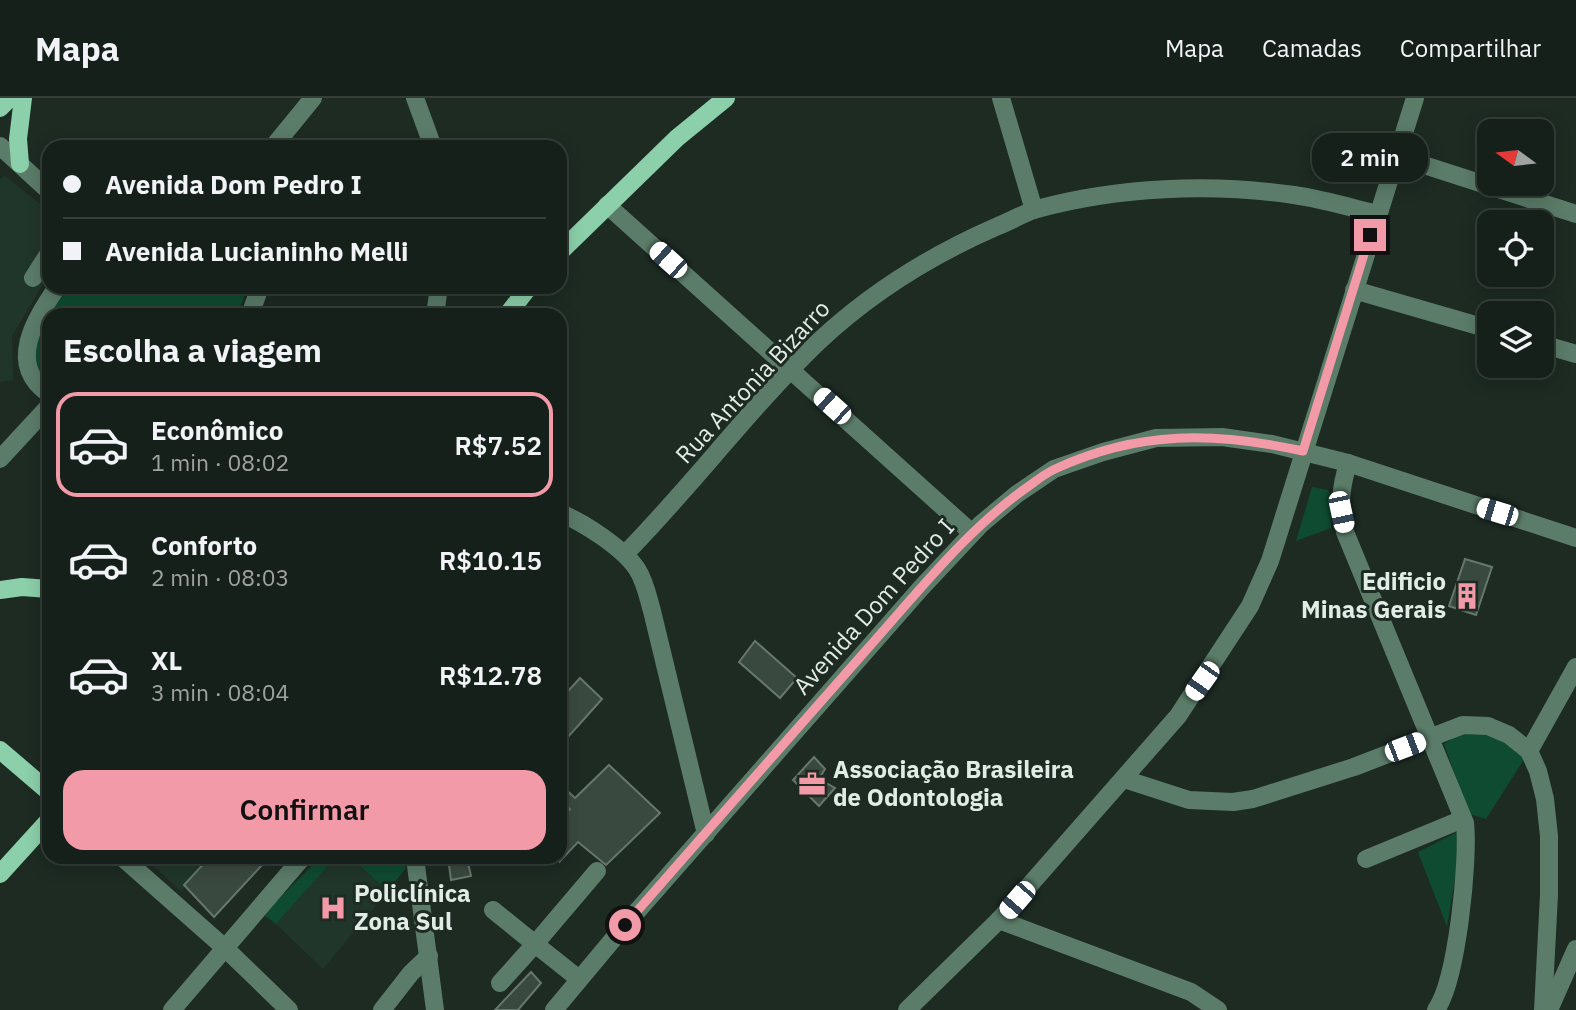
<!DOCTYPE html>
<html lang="pt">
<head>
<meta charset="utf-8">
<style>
  :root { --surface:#16201a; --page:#232d27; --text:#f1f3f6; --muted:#9ea3a2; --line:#353e39; --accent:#f39aa9 }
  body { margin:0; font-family:"IBM Plex Sans",sans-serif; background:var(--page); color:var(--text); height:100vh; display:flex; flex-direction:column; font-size:26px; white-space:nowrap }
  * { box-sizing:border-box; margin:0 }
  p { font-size:23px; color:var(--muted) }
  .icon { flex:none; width:38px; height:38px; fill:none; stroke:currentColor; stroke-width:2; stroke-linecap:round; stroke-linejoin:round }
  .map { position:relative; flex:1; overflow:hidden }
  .panel { position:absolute; left:42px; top:210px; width:525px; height:556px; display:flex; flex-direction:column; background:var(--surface); border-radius:21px; box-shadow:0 4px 18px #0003,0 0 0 2px var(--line) }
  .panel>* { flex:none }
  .hud { position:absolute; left:42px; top:42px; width:525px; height:154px; border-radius:21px; box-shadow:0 4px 18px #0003,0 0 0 2px var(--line); display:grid; align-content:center; height:154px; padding:0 21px; background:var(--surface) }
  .needle { width:46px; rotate:285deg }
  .controls { position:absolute; left:1477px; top:21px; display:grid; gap:14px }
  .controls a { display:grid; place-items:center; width:77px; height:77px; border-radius:14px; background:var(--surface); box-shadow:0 4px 18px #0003,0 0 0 2px var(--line); font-size:35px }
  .end { position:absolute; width:32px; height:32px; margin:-16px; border:9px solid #f39aa9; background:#111; box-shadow:0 0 0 4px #111 }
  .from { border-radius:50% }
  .bubble { position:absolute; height:49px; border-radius:21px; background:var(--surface); box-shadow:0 4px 18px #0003,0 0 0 2px var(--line); font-size:23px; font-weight:600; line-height:49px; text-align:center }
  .car { position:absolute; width:21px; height:42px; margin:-21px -10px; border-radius:9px; box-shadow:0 0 5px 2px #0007; background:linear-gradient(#fff 24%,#345 0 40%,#fff 0 76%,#345 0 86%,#fff 0) }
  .hud b { display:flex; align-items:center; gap:24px; height:66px; font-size:26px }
  .hud b+b { border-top:2px solid var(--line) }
  .hud i { width:18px; height:18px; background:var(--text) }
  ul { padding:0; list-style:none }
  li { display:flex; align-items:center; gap:21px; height:105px; margin:0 14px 10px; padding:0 7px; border:4px solid transparent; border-radius:21px }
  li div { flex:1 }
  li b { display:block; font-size:26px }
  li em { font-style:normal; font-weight:600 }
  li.current { border-color:var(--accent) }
  li>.icon { width:63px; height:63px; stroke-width:1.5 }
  h2 { padding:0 21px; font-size:32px; line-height:84px }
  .cta { display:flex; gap:14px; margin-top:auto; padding:14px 21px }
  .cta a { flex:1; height:80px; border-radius:21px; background:var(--accent); color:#111; font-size:28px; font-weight:600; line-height:80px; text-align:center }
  header { display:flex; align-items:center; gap:42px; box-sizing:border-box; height:98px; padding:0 35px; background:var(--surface); border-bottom:2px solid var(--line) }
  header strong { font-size:33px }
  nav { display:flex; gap:38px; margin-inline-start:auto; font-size:24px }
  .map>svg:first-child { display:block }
  .built { fill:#21362b }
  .green { fill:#0f4b30 }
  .building { fill:#3a4940; stroke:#66776d; stroke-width:2 }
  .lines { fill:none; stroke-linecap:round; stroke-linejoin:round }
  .minor { stroke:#5b7c69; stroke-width:18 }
  .major { stroke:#8bd0aa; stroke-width:18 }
  .route { stroke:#f39aa9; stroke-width:9 }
  .labels { text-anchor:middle; stroke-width:6; stroke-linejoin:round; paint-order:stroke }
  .street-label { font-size:24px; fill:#e2ece6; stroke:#1d2b23 }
  .poi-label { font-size:24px; font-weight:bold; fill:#e2ece6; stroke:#1d2b23; text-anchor:start }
</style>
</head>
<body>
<header>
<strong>Mapa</strong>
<nav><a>Mapa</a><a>Camadas</a><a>Compartilhar</a></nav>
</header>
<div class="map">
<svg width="1576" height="912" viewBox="0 0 1576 912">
  <rect width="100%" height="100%" fill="#1d2b23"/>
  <!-- built -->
  <g class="built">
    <polygon points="5,78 49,113 49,176 12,238 13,282 0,284 0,81"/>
    <polygon points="145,760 213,760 181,793"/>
    <polygon points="335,760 351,760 388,793 323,871 276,826"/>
  </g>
  <!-- green -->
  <g class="green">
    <path d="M 64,189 L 246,189 L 244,200 L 236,217 L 49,217 L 49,284 C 11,260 48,215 64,189 Z"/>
    <polygon points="1312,389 1328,392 1332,400 1331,430 1296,443"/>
    <polygon points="1485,633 1528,655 1486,721 1469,716 1444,646 1463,634"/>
    <polygon points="1463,731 1447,829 1418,754"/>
    <polygon points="320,760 335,760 276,826 263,816"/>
    <polygon points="351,760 402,760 406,770 388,793"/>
  </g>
  <!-- building -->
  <g class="building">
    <polygon points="1465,461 1492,469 1476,517 1449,508"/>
    <polygon points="755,543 797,580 780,600 739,564"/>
    <polygon points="580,580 602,601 560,648 560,602"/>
    <polygon points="814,659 825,671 819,681 835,690 819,708 793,682"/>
    <polygon points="609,667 660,715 606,767 578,744 560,763 560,722 570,711 560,702 560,686 575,700"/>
    <polygon points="209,760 255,760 262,767 214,819 184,787"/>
    <polygon points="448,760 467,760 471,778 451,782"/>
    <polygon points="531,874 541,885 518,912 495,912"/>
  </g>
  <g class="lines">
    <!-- minor -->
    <g class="minor">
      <polyline points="415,0 433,49"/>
      <polyline points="1001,0 1034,112"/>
      <polyline points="0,48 49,93"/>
      <polyline points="273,49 313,0"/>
      <polyline points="1396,58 1576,116"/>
      <polyline points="607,107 972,435"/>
      <polyline points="33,180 49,155"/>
      <polyline points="1354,192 1489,231"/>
      <polyline points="250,217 260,189"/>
      <polyline points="435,217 439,189"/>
      <polyline points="1542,246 1576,256"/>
      <path d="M 49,296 C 6,266 35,222 57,189"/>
      <polyline points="0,361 49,308"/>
      <path d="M 1348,365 C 1340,393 1339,406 1345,434 L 1465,725 C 1469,763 1457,882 1436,912"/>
      <path d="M 560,415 C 583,424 623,450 637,471 C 645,483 648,499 652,513 L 706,736"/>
      <path d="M 625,456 C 691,389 749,311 817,245 C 870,195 931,157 998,128 C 1011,123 1024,115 1037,111 C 1118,89 1211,85 1294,97 C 1322,101 1349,109 1377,116"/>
      <polyline points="1529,653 1576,569"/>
      <polyline points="1124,681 1189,702 1233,704 1253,701 1354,669 1463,627 1488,628 1509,637 1529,653 1538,673 1545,701 1549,738 1549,797 1543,912"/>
      <polyline points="123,760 226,851 289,912"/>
      <polyline points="415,760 435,912"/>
      <polyline points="1366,761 1463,721"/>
      <polyline points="493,812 535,846 500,885"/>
      <polyline points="999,822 1191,894 1218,912"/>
      <polyline points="579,881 535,846 597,773"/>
      <polyline points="172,912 302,760"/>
      <polyline points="382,912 411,875 429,858"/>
      <polyline points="554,912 625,827 921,490 981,426 1017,396 1054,371 1103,354 1156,340 1222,339 1272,346 1348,365 1576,440"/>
      <polyline points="907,912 999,822 1178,618 1250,508 1270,463 1415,0"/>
      <polyline points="1549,912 1576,851"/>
    </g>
    <!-- major -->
    <g class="major">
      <polyline points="0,10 10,0"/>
      <polyline points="20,66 18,41 23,0"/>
      <polyline points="560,154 677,40 726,0"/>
      <polyline points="507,217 529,189"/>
      <polyline points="0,492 22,489 49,491"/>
      <polyline points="0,652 49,694"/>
      <polyline points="0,776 49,722"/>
    </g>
  </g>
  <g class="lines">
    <!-- route -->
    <path class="route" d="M 625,827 C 706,734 788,641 869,549 C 919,493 967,431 1029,388 C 1037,382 1046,375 1055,371 C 1139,332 1215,334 1303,353 L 1370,137"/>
  </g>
  <!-- icons -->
  <defs>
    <symbol id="building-bare" viewBox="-9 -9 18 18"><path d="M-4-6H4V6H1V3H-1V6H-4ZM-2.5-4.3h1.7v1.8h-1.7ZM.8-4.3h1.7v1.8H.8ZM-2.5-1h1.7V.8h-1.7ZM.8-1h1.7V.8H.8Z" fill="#f39aa9" stroke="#1d2b23" stroke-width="2.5" paint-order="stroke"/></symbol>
    <symbol id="office-bare" viewBox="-9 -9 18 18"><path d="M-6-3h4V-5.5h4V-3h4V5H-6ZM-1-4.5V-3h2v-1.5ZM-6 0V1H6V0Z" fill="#f39aa9" stroke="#1d2b23" stroke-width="2.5" paint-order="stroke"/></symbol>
    <symbol id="hospital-bare" viewBox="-9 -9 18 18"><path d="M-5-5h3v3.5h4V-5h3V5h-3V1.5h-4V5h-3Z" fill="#f39aa9" stroke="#1d2b23" stroke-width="2.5" paint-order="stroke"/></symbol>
  </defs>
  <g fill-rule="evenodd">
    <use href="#building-bare" x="1448" y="479" width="38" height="38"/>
    <use href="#office-bare" x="793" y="667" width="38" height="38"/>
    <use href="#hospital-bare" x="314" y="791" width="38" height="38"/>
  </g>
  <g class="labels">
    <!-- street labels -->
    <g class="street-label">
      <text transform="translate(753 284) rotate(-47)" y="8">Rua Antonia Bizarro</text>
      <text transform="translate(874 509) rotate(-48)" y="8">Avenida Dom Pedro I</text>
    </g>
    <!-- poi labels -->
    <g class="poi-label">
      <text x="1446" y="492" text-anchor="end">Edificio<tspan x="1446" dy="28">Minas Gerais</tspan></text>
      <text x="833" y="680">Associação Brasileira<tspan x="833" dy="28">de Odontologia</tspan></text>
      <text x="354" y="804">Policlínica<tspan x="354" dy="28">Zona Sul</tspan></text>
    </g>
  </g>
</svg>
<div class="controls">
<a><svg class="needle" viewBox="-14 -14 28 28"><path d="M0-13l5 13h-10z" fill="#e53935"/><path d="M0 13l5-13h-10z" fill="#9ea3a2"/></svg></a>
<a><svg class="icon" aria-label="locate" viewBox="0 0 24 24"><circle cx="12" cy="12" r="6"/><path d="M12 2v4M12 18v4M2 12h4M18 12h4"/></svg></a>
<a><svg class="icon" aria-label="layers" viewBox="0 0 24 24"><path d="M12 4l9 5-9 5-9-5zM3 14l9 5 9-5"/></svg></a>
</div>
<i class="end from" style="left:625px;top:827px"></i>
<i class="end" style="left:1370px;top:137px"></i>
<div class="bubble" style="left:1312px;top:35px;width:116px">2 min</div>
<i class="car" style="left:668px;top:162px;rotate:312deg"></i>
<i class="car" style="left:832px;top:308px;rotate:312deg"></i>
<i class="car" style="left:1341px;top:414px;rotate:168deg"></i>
<i class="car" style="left:1497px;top:414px;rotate:287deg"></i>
<i class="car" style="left:1202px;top:583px;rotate:215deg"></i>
<i class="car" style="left:1405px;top:649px;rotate:69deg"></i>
<i class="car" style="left:1017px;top:802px;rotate:221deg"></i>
<div class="hud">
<b><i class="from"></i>Avenida Dom Pedro I</b>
<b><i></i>Avenida Lucianinho Melli</b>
</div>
<section class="panel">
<h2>Escolha a viagem</h2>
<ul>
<li class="current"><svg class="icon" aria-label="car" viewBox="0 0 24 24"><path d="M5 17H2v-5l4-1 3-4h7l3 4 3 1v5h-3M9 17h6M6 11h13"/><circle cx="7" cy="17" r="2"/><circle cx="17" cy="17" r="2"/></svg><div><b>Econômico</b><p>1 min · 08:02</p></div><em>R$7.52</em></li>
<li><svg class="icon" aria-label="car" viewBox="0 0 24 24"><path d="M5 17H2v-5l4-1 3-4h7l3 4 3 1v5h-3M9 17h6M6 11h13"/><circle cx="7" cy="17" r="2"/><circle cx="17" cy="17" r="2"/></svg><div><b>Conforto</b><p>2 min · 08:03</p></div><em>R$10.15</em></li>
<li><svg class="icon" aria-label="car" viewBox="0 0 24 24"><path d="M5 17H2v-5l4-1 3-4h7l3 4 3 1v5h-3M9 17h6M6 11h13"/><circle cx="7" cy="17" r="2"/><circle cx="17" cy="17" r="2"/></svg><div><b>XL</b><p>3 min · 08:04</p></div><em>R$12.78</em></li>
</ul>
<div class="cta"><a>Confirmar</a></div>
</section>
</div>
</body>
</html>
